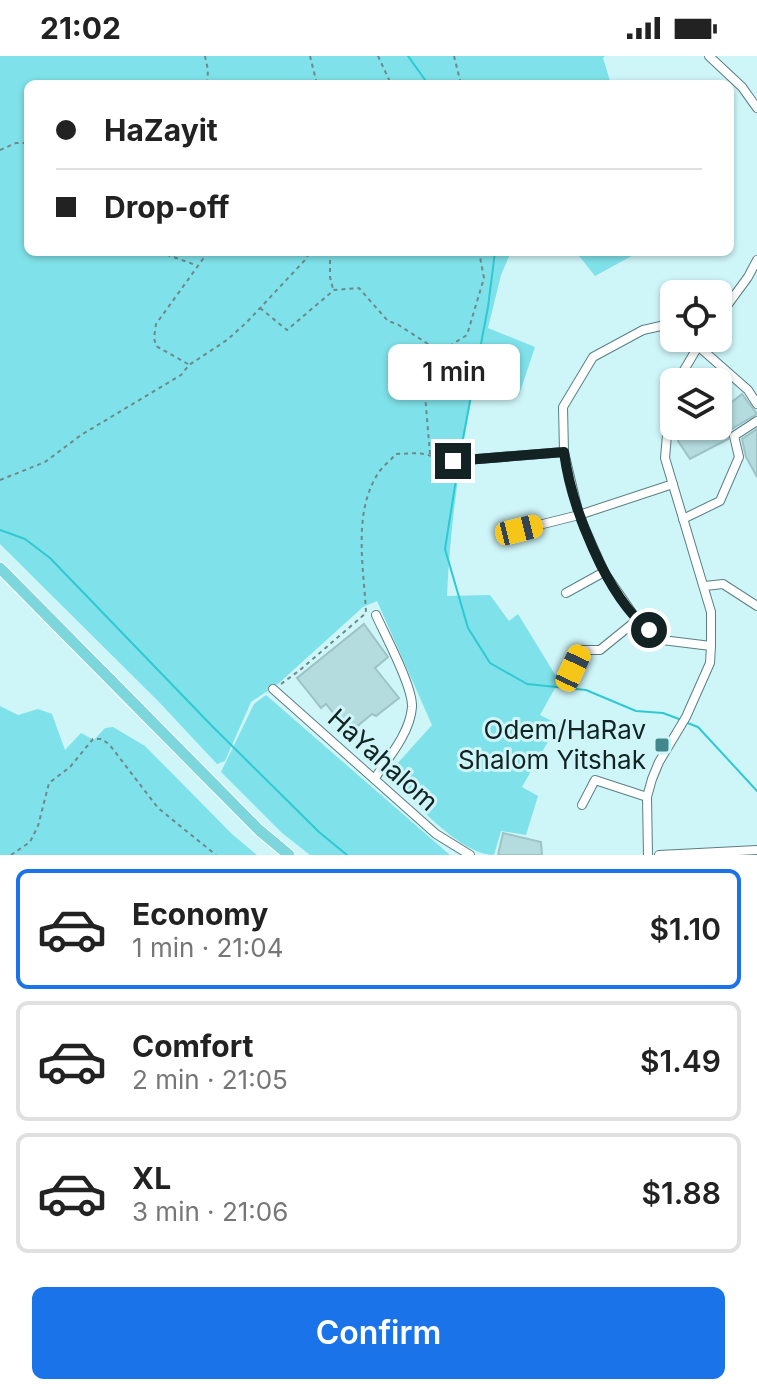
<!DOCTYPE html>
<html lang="en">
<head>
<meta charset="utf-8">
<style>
  :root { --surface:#fff; --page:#f2f2f2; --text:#222; --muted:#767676; --line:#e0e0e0; --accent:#1a73e8 }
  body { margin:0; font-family:Inter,sans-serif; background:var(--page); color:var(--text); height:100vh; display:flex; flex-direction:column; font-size:30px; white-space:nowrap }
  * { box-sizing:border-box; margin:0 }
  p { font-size:26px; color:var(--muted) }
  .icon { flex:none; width:44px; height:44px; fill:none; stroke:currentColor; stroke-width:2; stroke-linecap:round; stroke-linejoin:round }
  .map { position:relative; height:799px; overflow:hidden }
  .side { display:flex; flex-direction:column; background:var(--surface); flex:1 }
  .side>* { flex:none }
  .hud { position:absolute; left:24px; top:24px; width:710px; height:176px; border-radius:12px; box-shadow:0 2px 6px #0004; display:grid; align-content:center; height:176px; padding:0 32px; background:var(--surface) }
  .buttons { position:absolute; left:660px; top:224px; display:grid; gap:16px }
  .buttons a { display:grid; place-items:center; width:72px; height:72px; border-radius:12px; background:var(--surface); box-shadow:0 2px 6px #0004; font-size:40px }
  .end { position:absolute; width:36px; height:36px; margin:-18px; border:10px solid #132223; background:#fff; box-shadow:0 0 0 4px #fff }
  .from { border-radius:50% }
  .bubble { position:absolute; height:56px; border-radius:12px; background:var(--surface); box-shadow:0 2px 6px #0004; font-size:26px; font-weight:600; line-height:56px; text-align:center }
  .car { position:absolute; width:24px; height:48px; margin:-24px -12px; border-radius:10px; box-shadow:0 0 6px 2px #0007; background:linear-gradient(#f5c518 24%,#345 0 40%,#f5c518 0 76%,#345 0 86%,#f5c518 0) }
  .hud b { display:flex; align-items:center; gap:28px; height:76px; font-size:30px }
  .hud b+b { border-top:2px solid var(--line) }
  .hud i { width:20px; height:20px; background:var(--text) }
  ul { padding:14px 0 0; list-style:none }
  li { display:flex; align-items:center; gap:24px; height:120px; margin:0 16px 12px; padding:0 16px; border:4px solid var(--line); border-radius:12px }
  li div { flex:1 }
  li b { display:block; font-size:30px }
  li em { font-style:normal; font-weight:600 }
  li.selected { border-color:var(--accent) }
  li>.icon { width:72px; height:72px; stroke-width:1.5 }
  .cta { display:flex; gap:16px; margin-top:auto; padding:16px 32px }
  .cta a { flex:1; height:92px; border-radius:12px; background:var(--accent); color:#fff; font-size:32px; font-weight:600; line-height:92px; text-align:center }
  .status { display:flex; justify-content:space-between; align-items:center; height:56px; padding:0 40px; background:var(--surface); direction:ltr }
  .status svg { height:22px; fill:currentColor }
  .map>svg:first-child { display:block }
  .green { fill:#7fe1e9 }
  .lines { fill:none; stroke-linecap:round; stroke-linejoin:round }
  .stream { stroke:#2ec9d3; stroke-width:2 }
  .building { fill:#b4dbde; stroke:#9dc3c6; stroke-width:2 }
  .minor-casing { stroke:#5a7f81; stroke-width:10 }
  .major-casing { stroke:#fff; stroke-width:13 }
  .path { stroke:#6e898b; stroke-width:2; stroke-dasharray:4 4; stroke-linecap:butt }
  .minor { stroke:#fff; stroke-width:8 }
  .major { stroke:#7dd6dc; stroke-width:11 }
  .route { stroke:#132223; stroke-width:10 }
  .poi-dot { fill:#41888e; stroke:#cef5f8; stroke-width:3 }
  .labels { text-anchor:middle; stroke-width:6; stroke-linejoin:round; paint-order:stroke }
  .poi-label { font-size:26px; fill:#132223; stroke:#cef5f8; text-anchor:end }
  .street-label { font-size:26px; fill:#132223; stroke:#cef5f8 }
</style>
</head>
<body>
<div class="status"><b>21:02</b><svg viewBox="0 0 49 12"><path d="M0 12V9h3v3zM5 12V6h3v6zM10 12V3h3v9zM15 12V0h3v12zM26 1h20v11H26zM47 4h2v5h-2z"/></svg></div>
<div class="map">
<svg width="757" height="799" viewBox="0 0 757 799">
  <rect width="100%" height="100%" fill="#cef5f8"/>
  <!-- green -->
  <g class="green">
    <path d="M 0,0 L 605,0 L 603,2 L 611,28 L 28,28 L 28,196 L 511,196 L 501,219 L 488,272 L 535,291 L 519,339 L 473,333 C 460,402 450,469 447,540 L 490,539 L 509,565 L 518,558 L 559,625 L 540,659 L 558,668 L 522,731 L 538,740 L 526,779 L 501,775 L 494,799 C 460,799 410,742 388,718 L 432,669 L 377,545 L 363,551 L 279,627 L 251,646 L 225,705 L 217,708 L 159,646 L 0,488 Z"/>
    <polygon points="576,196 639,196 595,220"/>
    <polygon points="266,639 450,799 310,799 281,776 221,716 254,648"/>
    <polygon points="0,650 18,659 38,653 52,658 65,694 81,677 94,684 105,672 113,671 145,690 232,778 257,799 0,799"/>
  </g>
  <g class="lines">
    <!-- stream -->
    <g class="stream">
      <polyline points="408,0 428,28"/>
      <polyline points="460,398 488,251 495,196"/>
      <polyline points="458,411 445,493 468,572 490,607 527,628 586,634 636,655 663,657 679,663"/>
      <polyline points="0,474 25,483 50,502 211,669 319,776 347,799"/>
      <polyline points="685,666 698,671 757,735"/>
    </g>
  </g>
  <!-- building -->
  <g class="building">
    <polygon points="742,338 757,358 730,374 728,383 690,403 678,385 683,370 718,370 718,350 723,353"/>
    <polygon points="757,373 757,421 746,401 742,383"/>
    <polygon points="364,568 388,601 375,612 399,642 376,660 372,658 349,677 326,648 321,652 297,622"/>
    <polygon points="503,777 541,786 542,799 498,799"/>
  </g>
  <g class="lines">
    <defs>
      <g id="minor">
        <polyline points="709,0 742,31 757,52"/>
        <polyline points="718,262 748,221 757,204"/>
        <polyline points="674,267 643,274 593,301 563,351 564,396 579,459 604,516 637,564 662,584 711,590"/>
        <polyline points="698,290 748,334 757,348"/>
        <polyline points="677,326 703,282"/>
        <polyline points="453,405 564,396"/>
        <polyline points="683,463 720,445 739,401 734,380 757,365"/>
        <polyline points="519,474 579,459 673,428"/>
        <polyline points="705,530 723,528 757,550"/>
        <polyline points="566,537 604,516"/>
        <polyline points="573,612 581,594 600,594 637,564"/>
        <polyline points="273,633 436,778 470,799"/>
        <path d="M 375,722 C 389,701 410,677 412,651 C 413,631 385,579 376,559"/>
        <polyline points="582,749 595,724 647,741"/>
        <polyline points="648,799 647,741 652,723 659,706 686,661 710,607 711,590 711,556 665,402 670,345 674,334"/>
        <polyline points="659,799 757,794"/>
      </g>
      <polyline id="major" points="0,512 259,774 289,799"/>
    </defs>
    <!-- minor casing -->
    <use href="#minor" class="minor-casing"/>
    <!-- major casing -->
    <use href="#major" class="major-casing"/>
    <!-- path -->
    <g class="path">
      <polyline points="205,0 208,14 207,28"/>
      <polyline points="310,0 317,28"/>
      <polyline points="378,0 391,28"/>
      <polyline points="454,0 461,28"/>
      <polyline points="0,94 16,87 28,87"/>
      <polyline points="159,196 196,209"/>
      <polyline points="330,196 330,221 333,233"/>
      <polyline points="260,252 287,274 334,234 359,232 388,265 397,268 439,295"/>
      <polyline points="188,308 156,290 154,282 156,268 208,196"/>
      <polyline points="430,398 423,315 440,296 467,279 484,222 479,196"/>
      <polyline points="0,424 45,406 81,379 181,319 189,309 227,284 247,266 305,204 310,196"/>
      <path d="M 281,628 L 300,614 L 366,557 C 364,512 352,456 379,416 C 383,410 391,404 396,398 L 419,397 L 445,403"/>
      <polyline points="11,799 30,786 38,770 49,727 70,711 93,683 101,683 109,688 158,752 216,799"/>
    </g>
    <!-- minor -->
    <use href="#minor" class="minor"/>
    <!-- major -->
    <use href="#major" class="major"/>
  </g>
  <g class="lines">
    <!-- route -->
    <path class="route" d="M 453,405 L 564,396 C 571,450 606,540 649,574"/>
  </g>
  <!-- markers -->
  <rect class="poi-dot" x="654" y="681" width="16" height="16" rx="4"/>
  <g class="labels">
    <!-- poi labels -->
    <g class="poi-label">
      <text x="646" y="683">Odem/HaRav<tspan x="646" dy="30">Shalom Yitshak</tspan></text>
    </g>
    <!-- street labels -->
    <g class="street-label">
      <text transform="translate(383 704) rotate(42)" y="9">HaYahalom</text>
    </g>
  </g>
</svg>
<div class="buttons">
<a><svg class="icon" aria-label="locate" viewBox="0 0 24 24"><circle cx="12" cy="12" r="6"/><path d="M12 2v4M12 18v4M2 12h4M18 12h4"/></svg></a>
<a><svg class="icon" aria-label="layers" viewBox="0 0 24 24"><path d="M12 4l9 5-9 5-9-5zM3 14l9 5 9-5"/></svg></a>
</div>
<i class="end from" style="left:649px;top:574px"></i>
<i class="end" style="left:453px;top:405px"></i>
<div class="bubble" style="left:388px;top:288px;width:132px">1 min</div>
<i class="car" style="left:519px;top:474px;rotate:76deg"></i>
<i class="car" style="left:573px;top:612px;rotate:25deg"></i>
<div class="hud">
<b><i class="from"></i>HaZayit</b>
<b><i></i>Drop-off</b>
</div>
</div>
<section class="side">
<ul>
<li class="selected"><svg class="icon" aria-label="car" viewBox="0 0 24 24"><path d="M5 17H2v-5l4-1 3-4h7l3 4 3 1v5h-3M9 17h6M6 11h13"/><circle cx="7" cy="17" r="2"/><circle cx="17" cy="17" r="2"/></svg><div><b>Economy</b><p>1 min · 21:04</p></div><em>$1.10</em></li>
<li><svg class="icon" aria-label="car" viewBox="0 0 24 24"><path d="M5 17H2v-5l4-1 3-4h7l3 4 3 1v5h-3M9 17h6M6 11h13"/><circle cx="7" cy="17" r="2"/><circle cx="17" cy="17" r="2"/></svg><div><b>Comfort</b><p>2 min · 21:05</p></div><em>$1.49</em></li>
<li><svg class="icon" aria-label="car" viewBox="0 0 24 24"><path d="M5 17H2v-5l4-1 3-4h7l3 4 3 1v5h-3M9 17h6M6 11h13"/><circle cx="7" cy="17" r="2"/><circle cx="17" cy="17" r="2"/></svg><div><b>XL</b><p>3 min · 21:06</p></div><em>$1.88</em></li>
</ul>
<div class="cta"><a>Confirm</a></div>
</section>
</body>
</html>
